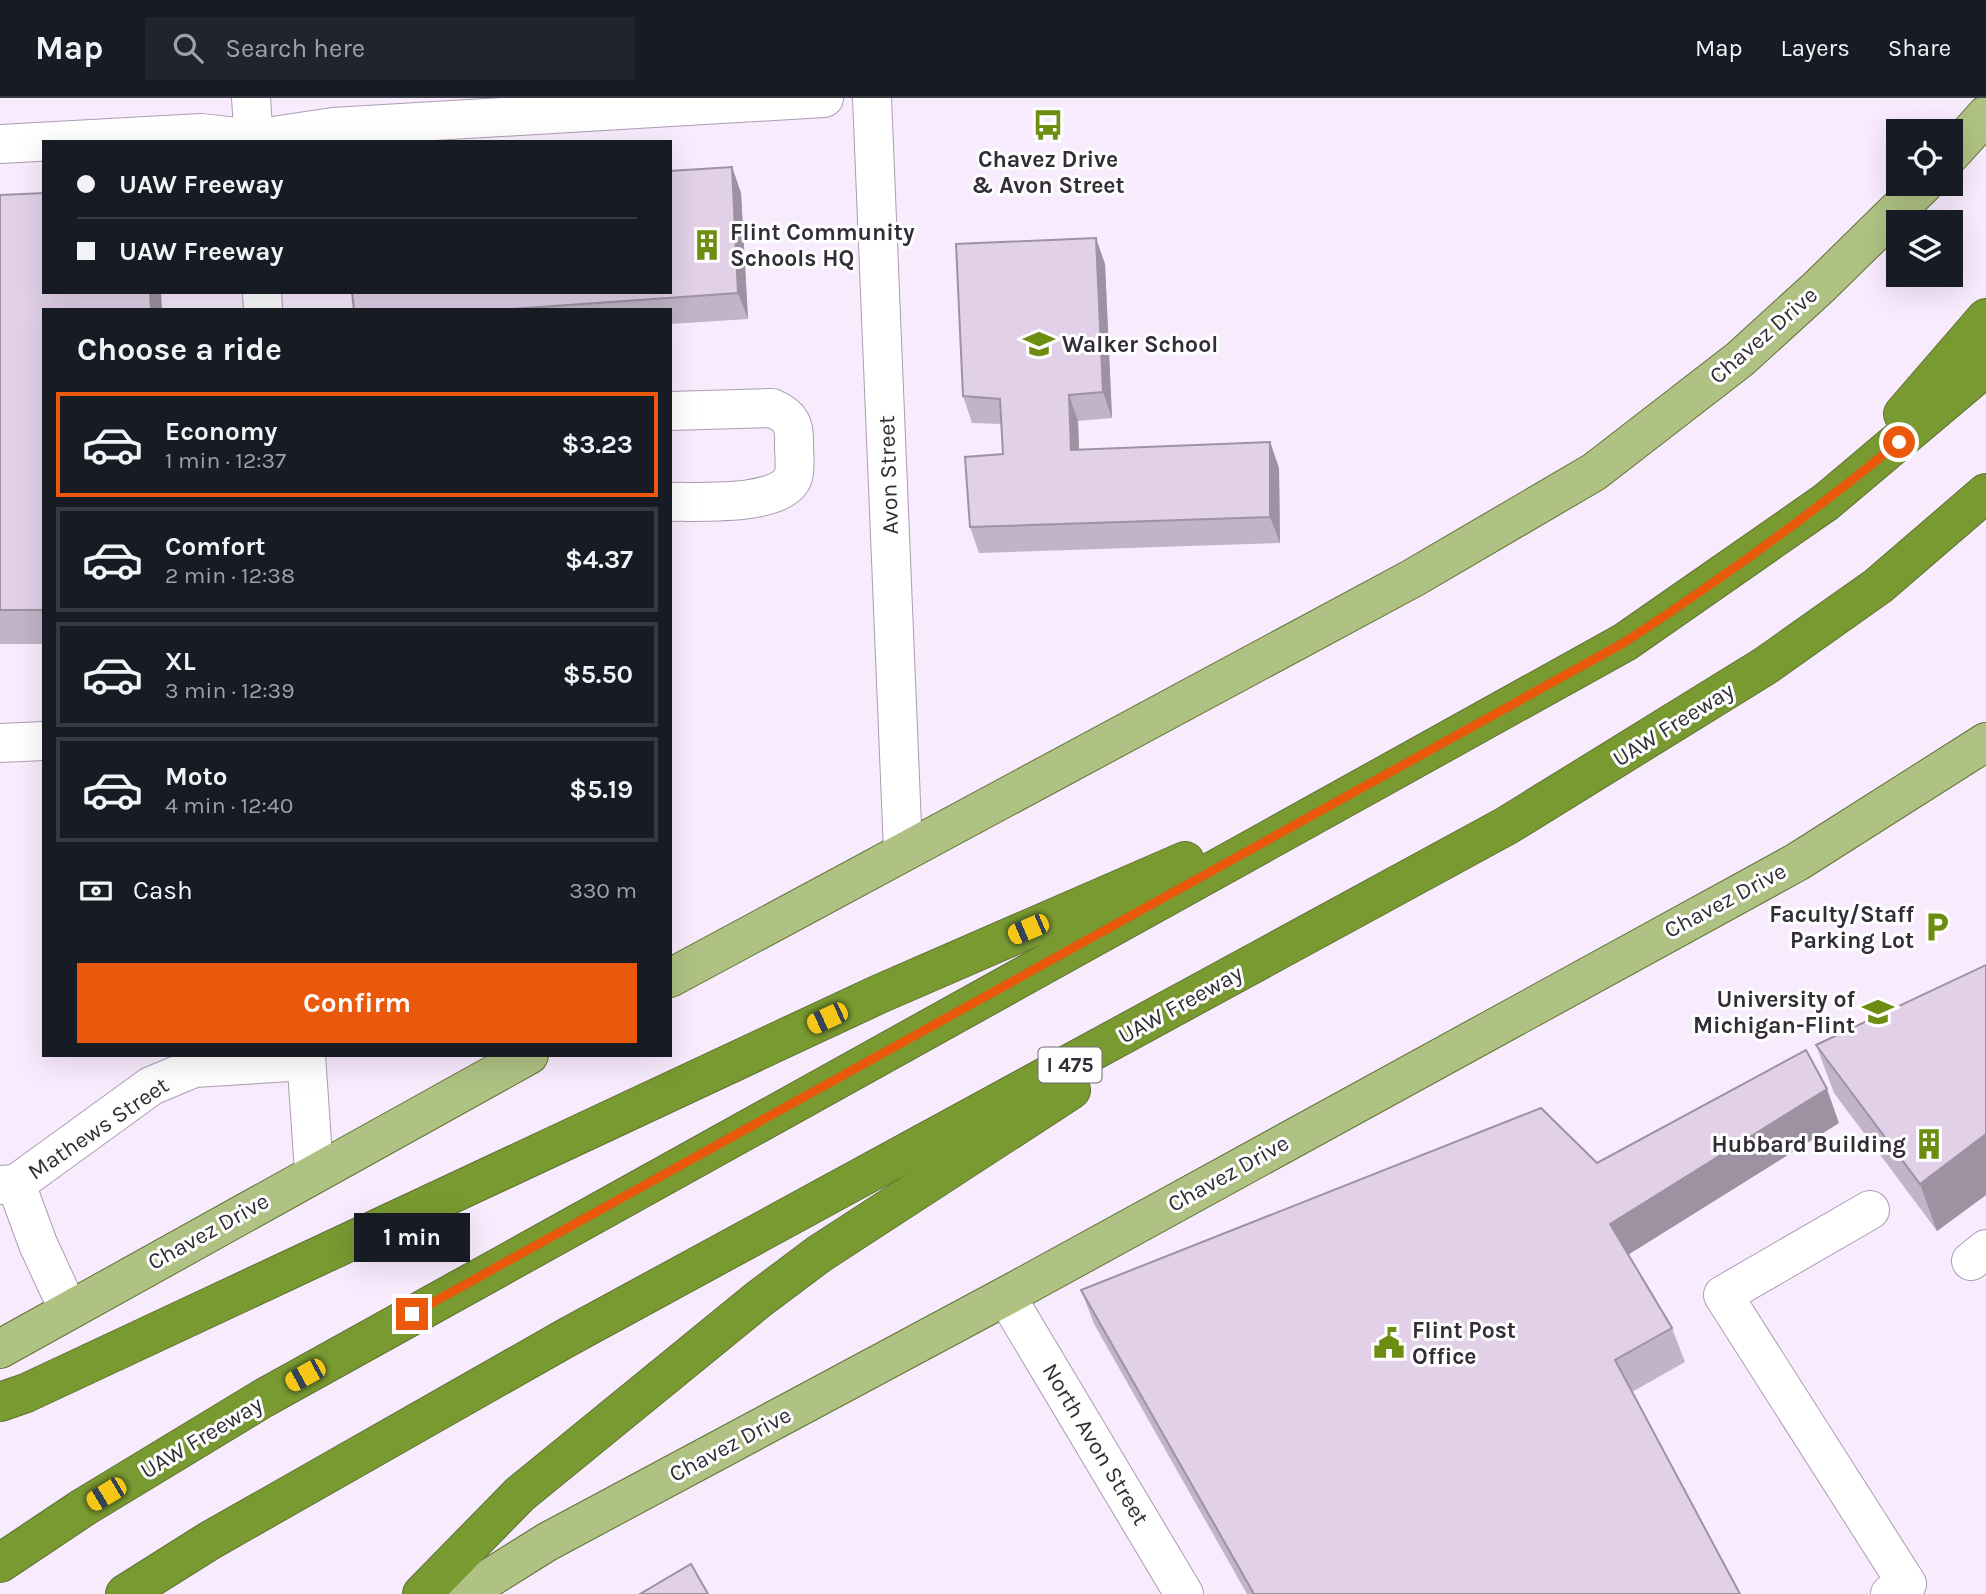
<!DOCTYPE html>
<html lang="en">
<head>
<meta charset="utf-8">
<style>
  :root { --surface:#171b24; --page:#20242c; --text:#f1f3f6; --muted:#9ea1a6; --line:#363941; --accent:#ea580c }
  body { margin:0; font-family:Karla,sans-serif; background:var(--page); color:var(--text); height:100vh; display:flex; flex-direction:column; font-size:26px; white-space:nowrap }
  * { box-sizing:border-box; margin:0 }
  p { font-size:23px; color:var(--muted) }
  .icon { flex:none; width:38px; height:38px; fill:none; stroke:currentColor; stroke-width:2; stroke-linecap:round; stroke-linejoin:round }
  .map { position:relative; flex:1; overflow:hidden }
  .side { position:absolute; left:42px; top:210px; width:630px; height:749px; display:flex; flex-direction:column; background:var(--surface); border-radius:0px; box-shadow:0 7px 28px #0002 }
  .side>* { flex:none }
  .guide { position:absolute; left:42px; top:42px; width:630px; height:154px; border-radius:0px; box-shadow:0 7px 28px #0002; display:grid; align-content:center; height:154px; padding:0 35px; background:var(--surface) }
  .controls { position:absolute; left:1886px; top:21px; display:grid; gap:14px }
  .controls a { display:grid; place-items:center; width:77px; height:77px; border-radius:0px; background:var(--surface); box-shadow:0 7px 28px #0002; font-size:35px }
  .end { position:absolute; width:32px; height:32px; margin:-16px; border:9px solid #ea580c; background:#fff; box-shadow:0 0 0 4px #fff }
  .from { border-radius:50% }
  .bubble { position:absolute; height:49px; border-radius:0px; background:var(--surface); box-shadow:0 7px 28px #0002; font-size:23px; font-weight:700; line-height:49px; text-align:center }
  .car { position:absolute; width:21px; height:42px; margin:-21px -10px; border-radius:9px; box-shadow:0 0 5px 2px #0007; background:linear-gradient(#f5c518 24%,#345 0 40%,#f5c518 0 76%,#345 0 86%,#f5c518 0) }
  .guide b { display:flex; align-items:center; gap:24px; height:66px; font-size:26px }
  .guide b+b { border-top:2px solid var(--line) }
  .guide i { width:18px; height:18px; background:var(--text) }
  ul { padding:0; list-style:none }
  li { display:flex; align-items:center; gap:21px; height:105px; margin:0 14px 10px; padding:0 21px; border:4px solid var(--line); border-radius:0px }
  li div { flex:1 }
  li b { display:block; font-size:26px }
  li em { font-style:normal; font-weight:700 }
  li.current { border-color:var(--accent) }
  li>.icon { width:63px; height:63px; stroke-width:1.5 }
  h2 { padding:0 35px; font-size:32px; line-height:84px }
  .pay { display:flex; align-items:center; gap:18px; height:77px; padding:0 35px; font-size:26px }
  .pay p { margin-inline-start:auto }
  .primary-button { display:flex; gap:14px; margin-top:auto; padding:14px 35px }
  .primary-button a { flex:1; height:80px; border-radius:0px; background:var(--accent); color:#fff; font-size:28px; font-weight:700; line-height:80px; text-align:center }
  header { display:flex; align-items:center; gap:42px; box-sizing:border-box; height:98px; padding:0 35px; background:var(--surface); border-bottom:2px solid var(--line) }
  header strong { font-size:33px }
  nav { display:flex; gap:38px; margin-inline-start:auto; font-size:24px }
  .search { width:490px; height:63px; background:var(--page); display:flex; align-items:center; gap:18px; box-sizing:border-box; padding:0 24px; border-radius:0px; color:var(--muted); font-size:26px }
  .map>svg:first-child { display:block }
  .lines { fill:none; stroke-linecap:round; stroke-linejoin:round }
  .minor-casing { stroke:#ac9cb2; stroke-width:40 }
  .major-casing { stroke:#607333; stroke-width:40 }
  .highway-casing { stroke:#607333; stroke-width:40 }
  .minor { stroke:#fff; stroke-width:38 }
  .major { stroke:#afc283; stroke-width:38 }
  .highway { stroke:#799931; stroke-width:38 }
  .wall { fill:#c2b3c8 }
  .shaded-wall { fill:#9e92a2 }
  .building { fill:#e1d0e8; stroke:#9e92a2; stroke-width:2 }
  .route { stroke:#ea580c; stroke-width:9 }
  .labels { text-anchor:middle; stroke-width:6; stroke-linejoin:round; paint-order:stroke }
  .shield { fill:#fefefe; stroke:#706c72; stroke-width:2 }
  .shield-label { font-size:21px; font-weight:bold; fill:#332d36 }
  .poi-label { font-size:23px; font-weight:bold; fill:#332d36; stroke:#fefefe; text-anchor:start }
  .street-label { font-size:23px; fill:#332d36; stroke:#fefefe }
</style>
</head>
<body>
<header>
<strong>Map</strong>
<div class="search"><svg class="icon" aria-label="search" viewBox="0 0 24 24"><circle cx="10" cy="10" r="6"/><path d="M15 15l6 6"/></svg>Search here</div>
<nav><a>Map</a><a>Layers</a><a>Share</a></nav>
</header>
<div class="map">
<svg width="1986" height="1496" viewBox="0 0 1986 1496">
  <rect width="100%" height="100%" fill="#f8ebfe"/>
  <g class="lines">
    <defs>
      <g id="minor">
        <polyline points="251,0 254,44"/>
        <polyline points="872,0 903,753"/>
        <polyline points="0,46 201,35 254,41 333,29 824,0"/>
        <polyline points="262,194 263,212"/>
        <path d="M 670,313 L 772,310 C 791,318 795,327 794,347 C 794,356 796,371 793,379 C 782,409 697,403 670,404"/>
        <polyline points="0,645 44,643"/>
        <polyline points="306,957 314,1074"/>
        <polyline points="16,1086 38,1146 68,1211"/>
        <polyline points="0,1087 16,1086 151,988 194,970 306,963"/>
        <polyline points="1870,1112 1723,1197 1907,1486 1890,1496"/>
        <polyline points="1971,1163 1986,1151"/>
        <polyline points="1006,1198 1184,1496"/>
      </g>
      <g id="major">
        <polyline points="1951,56 1986,17"/>
        <polyline points="670,880 1413,480 1594,374 1740,261 1819,189 1924,86"/>
        <polyline points="0,1251 529,957"/>
        <polyline points="464,1496 547,1444 1006,1198 1797,764 1986,644"/>
      </g>
      <g id="highway">
        <polyline points="1903,316 1986,220"/>
        <polyline points="0,1304 26,1295 877,897 1185,763"/>
        <polyline points="0,1465 84,1409 262,1301 1625,544 1826,404 1986,269"/>
        <polyline points="125,1496 209,1443 566,1240 1506,728 1765,568 1878,488 1986,395"/>
        <polyline points="422,1496 520,1396 759,1201 819,1156 1071,992"/>
      </g>
    </defs>
    <!-- minor casing -->
    <use href="#minor" class="minor-casing"/>
    <!-- major casing -->
    <use href="#major" class="major-casing"/>
    <!-- highway casing -->
    <use href="#highway" class="highway-casing"/>
    <!-- minor -->
    <use href="#minor" class="minor"/>
    <!-- major -->
    <use href="#major" class="major"/>
    <!-- highway -->
    <use href="#highway" class="highway"/>
  </g>
  <!-- wall -->
  <g class="wall">
    <polygon points="732,69 741,95 748,221 670,226 670,212 354,212"/>
    <polygon points="0,97 44,212 44,546 0,546"/>
    <polygon points="1105,166 1112,320 1078,323 1079,352 1270,344 1279,370 1280,445 979,455 970,429 1003,356 1001,326 972,325 963,298"/>
    <polygon points="1986,867 1986,1097 1937,1133 1834,995 1816,947"/>
    <polygon points="1839,1025 1628,1156 1672,1230 1685,1264 1632,1294 1740,1496 1247,1496 1094,1226 1081,1192 1597,1065"/>
  </g>
  <!-- shaded-wall -->
  <g class="shaded-wall">
    <polygon points="732,69 741,95 748,221 738,195"/>
    <polygon points="1096,140 1105,166 1112,320 1103,294"/>
    <polygon points="150,194 161,194 162,212 151,212"/>
    <polygon points="1069,297 1078,323 1080,378 1071,352"/>
    <polygon points="1270,344 1279,370 1280,445 1270,419"/>
    <polygon points="1827,991 1839,1025 1623,1160 1610,1126"/>
    <polygon points="1986,1036 1986,1097 1937,1133 1920,1086"/>
  </g>
  <!-- building -->
  <g class="building">
    <polygon points="732,69 738,195 497,212 354,212 352,194 670,194 670,73"/>
    <polygon points="44,95 44,194 150,194 151,212 44,212 44,512 0,512 0,97"/>
    <polygon points="1096,140 1103,294 1069,297 1071,352 1270,344 1270,419 970,429 965,359 1003,356 1000,301 963,298 956,146"/>
    <polygon points="1986,867 1986,1036 1920,1086 1816,947"/>
    <polygon points="1806,952 1827,991 1610,1126 1672,1230 1615,1262 1740,1496 1254,1496 1081,1192 1541,1010 1597,1065"/>
    <polygon points="691,1466 708,1496 640,1496"/>
  </g>
  <g class="lines">
    <!-- route -->
    <path class="route" d="M 412,1216 L 1625,544 C 1720,482 1812,416 1899,344"/>
  </g>
  <!-- icons -->
  <defs>
    <symbol id="bus-bare" viewBox="-9 -9 18 18"><path d="M-5-6H5V4H4V6H2V4H-2V6H-4V4H-5ZM-3.5-4V0h7V-4ZM-3.5 1.2v1.5H-2V1.2ZM2 1.2v1.5H3.5V1.2Z" fill="#6c8d11" stroke="#fefefe" stroke-width="2.5" paint-order="stroke"/></symbol>
    <symbol id="building-bare" viewBox="-9 -9 18 18"><path d="M-4-6H4V6H1V3H-1V6H-4ZM-2.5-4.3h1.7v1.8h-1.7ZM.8-4.3h1.7v1.8H.8ZM-2.5-1h1.7V.8h-1.7ZM.8-1h1.7V.8H.8Z" fill="#6c8d11" stroke="#fefefe" stroke-width="2.5" paint-order="stroke"/></symbol>
    <symbol id="school-bare" viewBox="-9 -9 18 18"><path d="M0-5L7-2L0 1L-7-2ZM-4 1L0 2.5L4 1V4Q0 6-4 4Z" fill="#6c8d11" stroke="#fefefe" stroke-width="2.5" paint-order="stroke"/></symbol>
    <symbol id="parking-bare" viewBox="-9 -9 18 18"><path d="M-3.5-5.5H1a3.5 3.5 0 0 1 0 7H-1V5.5H-3.5ZM-1-3.4V-.6H.8a1.4 1.4 0 0 0 0-2.8Z" fill="#6c8d11" stroke="#fefefe" stroke-width="2.5" paint-order="stroke"/></symbol>
    <symbol id="university-bare" viewBox="-9 -9 18 18"><path d="M0-5L7-2L0 1L-7-2ZM-4 1L0 2.5L4 1V4Q0 6-4 4Z" fill="#6c8d11" stroke="#fefefe" stroke-width="2.5" paint-order="stroke"/></symbol>
    <symbol id="civic-bare" viewBox="-9 -9 18 18"><path d="M-.6-6.5H3V-4.5H.6V-3L4-1V1h2V6H-6V1h2V-1L-.6-3ZM-1.2 2.5V6h2.4V2.5Z" fill="#6c8d11" stroke="#fefefe" stroke-width="2.5" paint-order="stroke"/></symbol>
  </defs>
  <g fill-rule="evenodd">
    <use href="#bus-bare" x="1026" y="5" width="44" height="44"/>
    <use href="#building-bare" x="685" y="125" width="44" height="44"/>
    <use href="#school-bare" x="1017" y="224" width="44" height="44"/>
    <use href="#parking-bare" x="1915" y="807" width="44" height="44"/>
    <use href="#university-bare" x="1856" y="892" width="44" height="44"/>
    <use href="#building-bare" x="1907" y="1024" width="44" height="44"/>
    <use href="#civic-bare" x="1367" y="1223" width="44" height="44"/>
  </g>
  <g class="labels">
    <!-- shield labels -->
    <rect class="shield" x="1038.5" y="949.5" width="63" height="35" rx="5"/>
    <g class="shield-label">
      <text x="1070" y="974">I 475</text>
    </g>
    <!-- poi labels -->
    <g class="poi-label">
      <text x="1048" y="69" text-anchor="middle">Chavez Drive<tspan x="1048" dy="26">&amp; Avon Street</tspan></text>
      <text x="730" y="142">Flint Community<tspan x="730" dy="26">Schools HQ</tspan></text>
      <text x="1062" y="254">Walker School</text>
      <text x="1914" y="824" text-anchor="end">Faculty/Staff<tspan x="1914" dy="26">Parking Lot</tspan></text>
      <text x="1855" y="909" text-anchor="end">University of<tspan x="1855" dy="26">Michigan-Flint</tspan></text>
      <text x="1906" y="1054" text-anchor="end">Hubbard Building</text>
      <text x="1412" y="1240">Flint Post<tspan x="1412" dy="26">Office</tspan></text>
    </g>
    <!-- street labels -->
    <g class="street-label">
      <text transform="translate(1763 237) rotate(-41)" y="8">Chavez Drive</text>
      <text transform="translate(888 377) rotate(-92)" y="8">Avon Street</text>
      <text transform="translate(1673 626) rotate(-32)" y="8">UAW Freeway</text>
      <text transform="translate(1725 802) rotate(-28)" y="8">Chavez Drive</text>
      <text transform="translate(1180 906) rotate(-29)" y="8">UAW Freeway</text>
      <text transform="translate(98 1030) rotate(-34)" y="8">Mathews Street</text>
      <text transform="translate(1228 1075) rotate(-29)" y="8">Chavez Drive</text>
      <text transform="translate(208 1133) rotate(-29)" y="8">Chavez Drive</text>
      <text transform="translate(201 1339) rotate(-31)" y="8">UAW Freeway</text>
      <text transform="translate(730 1346) rotate(-28)" y="8">Chavez Drive</text>
      <text transform="translate(1096 1346) rotate(59)" y="8">North Avon Street</text>
    </g>
  </g>
</svg>
<div class="controls">
<a><svg class="icon" aria-label="locate" viewBox="0 0 24 24"><circle cx="12" cy="12" r="6"/><path d="M12 2v4M12 18v4M2 12h4M18 12h4"/></svg></a>
<a><svg class="icon" aria-label="layers" viewBox="0 0 24 24"><path d="M12 4l9 5-9 5-9-5zM3 14l9 5 9-5"/></svg></a>
</div>
<i class="end from" style="left:1899px;top:344px"></i>
<i class="end" style="left:412px;top:1216px"></i>
<div class="bubble" style="left:354px;top:1115px;width:116px">1 min</div>
<i class="car" style="left:1028px;top:831px;rotate:247deg"></i>
<i class="car" style="left:827px;top:920px;rotate:245deg"></i>
<i class="car" style="left:305px;top:1277px;rotate:241deg"></i>
<i class="car" style="left:106px;top:1396px;rotate:239deg"></i>
<div class="guide">
<b><i class="from"></i>UAW Freeway</b>
<b><i></i>UAW Freeway</b>
</div>
<section class="side">
<h2>Choose a ride</h2>
<ul>
<li class="current"><svg class="icon" aria-label="car" viewBox="0 0 24 24"><path d="M5 17H2v-5l4-1 3-4h7l3 4 3 1v5h-3M9 17h6M6 11h13"/><circle cx="7" cy="17" r="2"/><circle cx="17" cy="17" r="2"/></svg><div><b>Economy</b><p>1 min · 12:37</p></div><em>$3.23</em></li>
<li><svg class="icon" aria-label="car" viewBox="0 0 24 24"><path d="M5 17H2v-5l4-1 3-4h7l3 4 3 1v5h-3M9 17h6M6 11h13"/><circle cx="7" cy="17" r="2"/><circle cx="17" cy="17" r="2"/></svg><div><b>Comfort</b><p>2 min · 12:38</p></div><em>$4.37</em></li>
<li><svg class="icon" aria-label="car" viewBox="0 0 24 24"><path d="M5 17H2v-5l4-1 3-4h7l3 4 3 1v5h-3M9 17h6M6 11h13"/><circle cx="7" cy="17" r="2"/><circle cx="17" cy="17" r="2"/></svg><div><b>XL</b><p>3 min · 12:39</p></div><em>$5.50</em></li>
<li><svg class="icon" aria-label="car" viewBox="0 0 24 24"><path d="M5 17H2v-5l4-1 3-4h7l3 4 3 1v5h-3M9 17h6M6 11h13"/><circle cx="7" cy="17" r="2"/><circle cx="17" cy="17" r="2"/></svg><div><b>Moto</b><p>4 min · 12:40</p></div><em>$5.19</em></li>
</ul>
<div class="pay"><svg class="icon" aria-label="cash" viewBox="0 0 24 24"><path d="M3 7h18v10H3z"/><circle cx="12" cy="12" r="2"/></svg>Cash<p>330 m</p></div>
<div class="primary-button"><a>Confirm</a></div>
</section>
</div>
</body>
</html>
